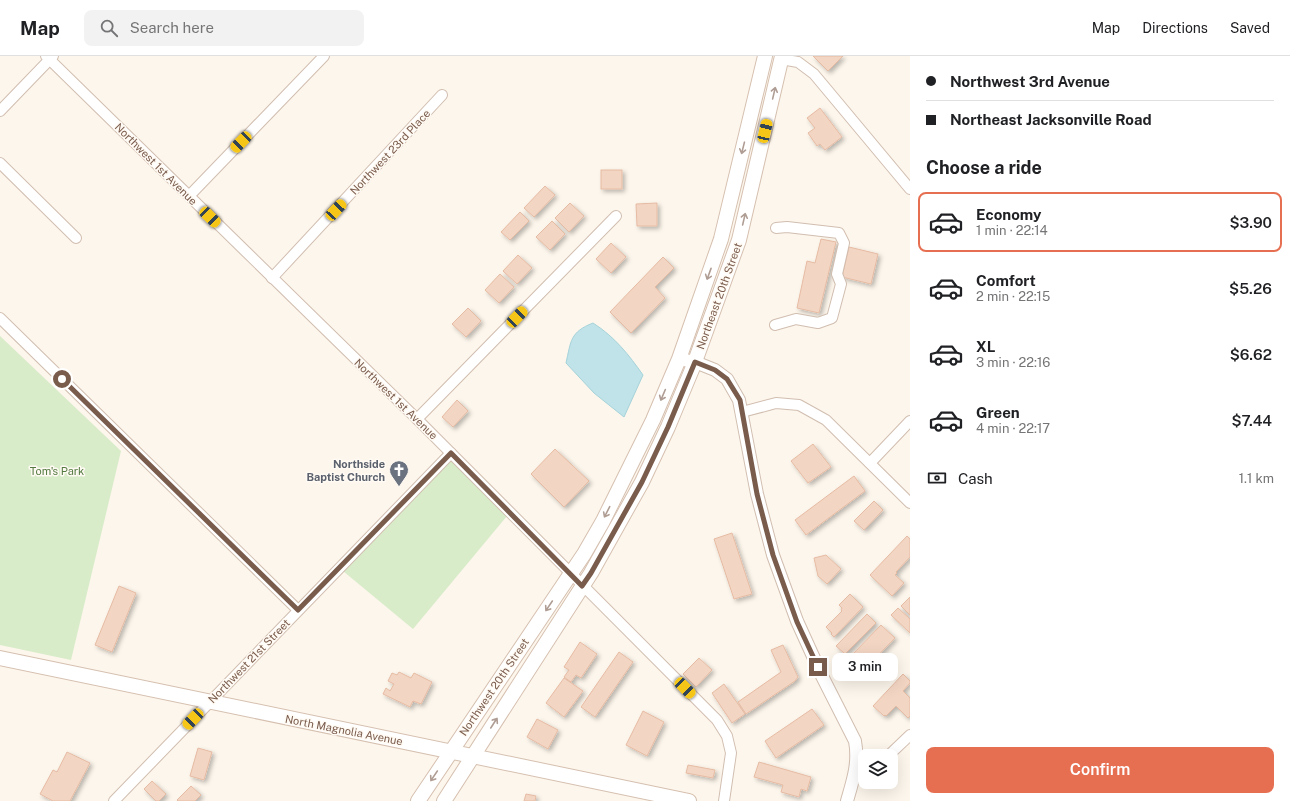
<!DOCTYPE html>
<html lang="en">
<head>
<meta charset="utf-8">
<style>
  :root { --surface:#fff; --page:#f2f2f2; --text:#202124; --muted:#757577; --line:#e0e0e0; --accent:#e76f51 }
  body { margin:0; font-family:"Public Sans",sans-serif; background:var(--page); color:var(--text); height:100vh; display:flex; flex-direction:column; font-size:15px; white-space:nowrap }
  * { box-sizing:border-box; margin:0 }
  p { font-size:13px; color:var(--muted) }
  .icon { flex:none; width:22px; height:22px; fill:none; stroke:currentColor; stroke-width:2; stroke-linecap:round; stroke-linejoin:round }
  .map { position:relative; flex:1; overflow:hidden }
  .side { display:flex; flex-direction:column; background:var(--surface); width:380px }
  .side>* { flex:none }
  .top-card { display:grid; align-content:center; height:88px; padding:0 16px; background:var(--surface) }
  .fabs { position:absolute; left:858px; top:693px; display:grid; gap:8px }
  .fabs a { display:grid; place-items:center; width:40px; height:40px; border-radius:8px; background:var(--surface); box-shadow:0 4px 16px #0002; font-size:20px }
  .end { position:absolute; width:18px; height:18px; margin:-9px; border:5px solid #7a5c4d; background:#fff; box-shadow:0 0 0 2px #fff }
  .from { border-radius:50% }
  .bubble { position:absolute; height:28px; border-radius:8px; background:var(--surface); box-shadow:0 4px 16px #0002; font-size:13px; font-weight:600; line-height:28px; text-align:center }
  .car { position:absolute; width:12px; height:24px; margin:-12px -6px; border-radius:5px; box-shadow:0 0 3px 1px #0007; background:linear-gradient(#f5c518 24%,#345 0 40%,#f5c518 0 76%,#345 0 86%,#f5c518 0) }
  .top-card b { display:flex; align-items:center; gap:14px; height:38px; font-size:15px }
  .top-card b+b { border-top:1px solid var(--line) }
  .top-card i { width:10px; height:10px; background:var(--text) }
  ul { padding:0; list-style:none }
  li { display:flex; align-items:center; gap:12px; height:60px; margin:0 8px 6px; padding:0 8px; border:2px solid transparent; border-radius:8px }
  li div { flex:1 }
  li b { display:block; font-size:15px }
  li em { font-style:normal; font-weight:600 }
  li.current { border-color:var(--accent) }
  li>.icon { width:36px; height:36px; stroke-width:1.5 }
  h2 { padding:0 16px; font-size:18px; line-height:48px }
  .pay { display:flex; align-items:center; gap:10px; height:44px; padding:0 16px; font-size:15px }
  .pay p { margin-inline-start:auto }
  .cta { display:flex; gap:8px; margin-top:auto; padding:8px 16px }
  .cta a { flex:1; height:46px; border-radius:8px; background:var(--accent); color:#fff; font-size:16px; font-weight:600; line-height:46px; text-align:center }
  header { display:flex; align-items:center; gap:24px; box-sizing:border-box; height:56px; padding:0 20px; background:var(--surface); border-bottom:1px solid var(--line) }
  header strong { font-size:19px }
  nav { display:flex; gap:22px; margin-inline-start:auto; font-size:14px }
  .search { width:280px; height:36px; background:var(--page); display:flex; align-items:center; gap:10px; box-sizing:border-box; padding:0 14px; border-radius:8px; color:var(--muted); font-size:15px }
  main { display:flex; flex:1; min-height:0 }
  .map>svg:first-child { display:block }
  .green { fill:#d8ecc9 }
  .water { fill:#bfe3e8; stroke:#a5d3da }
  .building { fill:#f3d5c3; stroke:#e6bba3; filter:url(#shadow) }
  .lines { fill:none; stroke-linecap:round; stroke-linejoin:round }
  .minor-casing { stroke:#d1beb0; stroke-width:12 }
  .tertiary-casing { stroke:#d1beb0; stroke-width:14 }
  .secondary-casing { stroke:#d6c0b0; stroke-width:16 }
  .minor { stroke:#fff; stroke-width:10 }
  .tertiary { stroke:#fff; stroke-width:12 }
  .secondary { stroke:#fff; stroke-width:14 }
  .oneway { stroke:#af9d94 }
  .route { stroke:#7a5c4d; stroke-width:5 }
  .labels { text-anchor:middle; stroke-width:3; stroke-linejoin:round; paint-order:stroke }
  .street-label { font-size:11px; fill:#7a5c4d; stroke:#fffaf3 }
  .worship-label { font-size:11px; font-weight:bold; fill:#5b616d; stroke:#fffaf3; text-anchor:end }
  .park-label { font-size:11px; fill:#537a41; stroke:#fffaf3 }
</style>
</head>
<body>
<header>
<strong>Map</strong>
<div class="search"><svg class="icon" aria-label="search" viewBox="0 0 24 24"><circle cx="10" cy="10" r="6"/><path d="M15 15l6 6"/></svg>Search here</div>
<nav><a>Map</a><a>Directions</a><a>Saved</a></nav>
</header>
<main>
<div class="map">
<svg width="910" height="745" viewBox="0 0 910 745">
  <defs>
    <filter id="shadow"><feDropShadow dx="2.5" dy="2.5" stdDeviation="2" flood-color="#0004"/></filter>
  </defs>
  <rect width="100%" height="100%" fill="#fdf6ec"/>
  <!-- green -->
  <g class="green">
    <polygon points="0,280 121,395 71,604 0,589"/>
    <polygon points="451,403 507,460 413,573 343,515"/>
  </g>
  <!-- water -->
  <path class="water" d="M 593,267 C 615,281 629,299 643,319 L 624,361 L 594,337 L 566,307 C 571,285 570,276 593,267 Z"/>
  <!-- building -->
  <g class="building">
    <polygon points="813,0 843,0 828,15"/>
    <polygon points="820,52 842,81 825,94 820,88 817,90 808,77 815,72 807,62"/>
    <rect x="601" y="114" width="21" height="19"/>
    <polygon points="545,130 555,139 534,161 524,152"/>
    <polygon points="570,147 584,160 569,176 555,162"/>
    <polygon points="657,147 657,170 637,170 636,148"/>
    <polygon points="520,156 529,165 510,184 501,176"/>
    <polygon points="552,165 565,178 550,194 536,181"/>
    <polygon points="821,183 836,186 819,257 797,252 807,205 815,207"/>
    <polygon points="611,187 626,201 611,217 596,203"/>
    <polygon points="849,191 878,198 871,228 842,221"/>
    <polygon points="518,199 532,212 517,228 503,215"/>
    <polygon points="663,201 674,212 655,231 665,242 631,277 610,256"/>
    <polygon points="500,218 514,231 499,247 485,234"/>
    <polygon points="468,252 481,265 466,281 452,268"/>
    <polygon points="457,344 468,355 453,371 442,361"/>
    <polygon points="813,388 831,411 808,427 791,405"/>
    <polygon points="555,393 589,425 564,451 531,418"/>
    <polygon points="854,420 865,435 806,479 795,464"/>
    <polygon points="874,445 883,454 864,474 854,465"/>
    <polygon points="732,477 752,538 734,543 714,483"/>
    <polygon points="907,480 910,483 910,501 896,516 897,517 895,519 904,527 892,540 870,519"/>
    <polygon points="826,499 841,513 827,528 818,520 814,502"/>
    <polygon points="119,530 136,537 112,596 95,589"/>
    <polygon points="850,538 863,551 834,581 831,578 832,577 826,571 842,555 841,554 842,552 839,549"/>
    <polygon points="910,541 910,559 901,550"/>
    <polygon points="898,552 910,563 910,577 891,559"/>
    <polygon points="867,558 876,567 845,598 836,590"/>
    <polygon points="881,569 895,582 861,617 847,604"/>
    <polygon points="580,586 597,598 581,622 576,619 571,626 564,621 569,614 564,611"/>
    <polygon points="783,589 798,621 795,625 746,658 738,646 781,616 771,594"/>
    <polygon points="619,596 633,606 595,661 581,651"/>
    <polygon points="699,602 712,614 696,631 683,618"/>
    <polygon points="399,616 411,622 414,617 432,626 421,648 413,645 410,651 383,638 386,632 390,635 394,628 388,625 392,617 397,619"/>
    <polygon points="903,618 910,625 910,627 903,635 910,642 910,660 908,662 896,650 886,660 885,659 884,660 873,650"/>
    <polygon points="564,622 583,635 564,661 546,647"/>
    <polygon points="724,628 745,658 732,667 712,637"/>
    <polygon points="812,653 824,669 776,702 765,685"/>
    <polygon points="643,655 664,666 647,700 626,689"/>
    <polygon points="537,663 558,674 548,693 527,681"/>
    <polygon points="198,692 212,696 204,724 190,720"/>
    <polygon points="67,696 90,707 70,745 53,745 40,738 53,714 57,716"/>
    <polygon points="759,706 811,721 807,735 801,733 799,741 781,736 783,729 754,721"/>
    <polygon points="688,709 715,714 713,722 686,717"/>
    <polygon points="152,725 166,738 159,745 156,745 144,733"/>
    <polygon points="191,730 201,739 195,745 178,745 177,744"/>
    <polygon points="526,738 536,740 535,745 524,745"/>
  </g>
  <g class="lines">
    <defs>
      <g id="minor">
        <polyline points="46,0 417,363 717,664 727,680 731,697 724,745"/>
        <polyline points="781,3 798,6 814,18 910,133"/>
        <polyline points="0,55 53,0"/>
        <polyline points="0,107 76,182"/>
        <polyline points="189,140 324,0"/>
        <polyline points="272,222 442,39"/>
        <polyline points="0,262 298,554"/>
        <polyline points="775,269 796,263 818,267 832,262 841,228 837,218 844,187 839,177 787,171 776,172"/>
        <polyline points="742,356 776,347 799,349 826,364 910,447"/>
        <polyline points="417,363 616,160"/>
        <polyline points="870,407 910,365"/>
        <polyline points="888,700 910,679"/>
        <polyline points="856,708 865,709"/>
        <polyline points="114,745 451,397"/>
      </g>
      <path id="tertiary" d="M 679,303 L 695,306 L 715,314 L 727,323 L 739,344 L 757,438 L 773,499 L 797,565 L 822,620 L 855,685 C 859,707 853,724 847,745"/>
      <g id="secondary">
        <polyline points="0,602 689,745"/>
        <polyline points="418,745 584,498 603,465 653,364 679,303 721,183 765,0"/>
        <polyline points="444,745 591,517 642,426 668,371 693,311 739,184 782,0"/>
      </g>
    </defs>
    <!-- minor casing -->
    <use href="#minor" class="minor-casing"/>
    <!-- tertiary casing -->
    <use href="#tertiary" class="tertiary-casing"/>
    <!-- secondary casing -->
    <use href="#secondary" class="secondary-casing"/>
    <!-- minor -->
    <use href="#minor" class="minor"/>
    <!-- tertiary -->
    <use href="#tertiary" class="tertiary"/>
    <!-- secondary -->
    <use href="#secondary" class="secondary"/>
  </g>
  <!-- one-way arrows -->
  <defs><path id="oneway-shaft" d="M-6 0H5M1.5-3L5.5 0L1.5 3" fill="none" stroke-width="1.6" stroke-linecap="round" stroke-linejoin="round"/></defs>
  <g class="oneway">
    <use href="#oneway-shaft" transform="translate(774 37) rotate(-77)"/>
    <use href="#oneway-shaft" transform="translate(743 92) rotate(104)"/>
    <use href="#oneway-shaft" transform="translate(744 163) rotate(-77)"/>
    <use href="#oneway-shaft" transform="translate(709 218) rotate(110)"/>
    <use href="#oneway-shaft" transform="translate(663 339) rotate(113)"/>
    <use href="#oneway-shaft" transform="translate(607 456) rotate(117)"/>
    <use href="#oneway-shaft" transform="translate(549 550) rotate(124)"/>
    <use href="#oneway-shaft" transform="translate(494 667) rotate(-57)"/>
    <use href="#oneway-shaft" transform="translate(434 720) rotate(124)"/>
  </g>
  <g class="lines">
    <!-- route -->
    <polyline class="route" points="62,323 298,554 451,397 582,530 591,517 642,426 668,371 695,306 715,314 727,323 740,344 757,438 773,499 797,566 818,611"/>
  </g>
  <!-- icons -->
  <defs>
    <symbol id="church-pin" viewBox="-11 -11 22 30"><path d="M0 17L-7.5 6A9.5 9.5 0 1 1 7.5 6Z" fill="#6b7280" stroke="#fffaf3"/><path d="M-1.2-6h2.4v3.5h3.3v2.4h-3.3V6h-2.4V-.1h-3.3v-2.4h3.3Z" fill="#fff"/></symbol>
  </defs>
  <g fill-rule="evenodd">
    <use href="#church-pin" x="388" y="403" width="22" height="30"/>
  </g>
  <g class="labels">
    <!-- street labels -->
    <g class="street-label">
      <text transform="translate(390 96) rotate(-47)" y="4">Northwest 23rd Place</text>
      <text transform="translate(156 108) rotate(45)" y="4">Northwest 1st Avenue</text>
      <text transform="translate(719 240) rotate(-70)" y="4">Northeast 20th Street</text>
      <text transform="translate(396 343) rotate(44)" y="4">Northwest 1st Avenue</text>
      <text transform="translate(249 605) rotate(-46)" y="4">Northwest 21st Street</text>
      <text transform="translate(494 631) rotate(-56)" y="4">Northwest 20th Street</text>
      <text transform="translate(344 674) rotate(11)" y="4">North Magnolia Avenue</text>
    </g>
    <!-- worship labels -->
    <g class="worship-label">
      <text x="385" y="412">Northside<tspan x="385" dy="13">Baptist Church</tspan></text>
    </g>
    <!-- park labels -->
    <g class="park-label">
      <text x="57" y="419">Tom's Park</text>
    </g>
  </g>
</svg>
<div class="fabs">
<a><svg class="icon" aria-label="layers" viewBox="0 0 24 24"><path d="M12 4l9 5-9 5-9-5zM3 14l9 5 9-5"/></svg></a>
</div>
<i class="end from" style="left:62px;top:323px"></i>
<i class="end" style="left:818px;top:611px"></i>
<div class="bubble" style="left:832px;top:597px;width:66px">3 min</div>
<i class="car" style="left:765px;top:75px;rotate:13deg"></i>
<i class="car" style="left:241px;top:86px;rotate:224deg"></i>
<i class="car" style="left:336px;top:154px;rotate:43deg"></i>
<i class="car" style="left:210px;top:161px;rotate:134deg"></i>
<i class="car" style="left:517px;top:261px;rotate:44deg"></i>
<i class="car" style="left:685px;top:632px;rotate:135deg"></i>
<i class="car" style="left:193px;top:663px;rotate:224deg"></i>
</div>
<section class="side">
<div class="top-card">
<b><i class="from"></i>Northwest 3rd Avenue</b>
<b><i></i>Northeast Jacksonville Road</b>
</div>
<h2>Choose a ride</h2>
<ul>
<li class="current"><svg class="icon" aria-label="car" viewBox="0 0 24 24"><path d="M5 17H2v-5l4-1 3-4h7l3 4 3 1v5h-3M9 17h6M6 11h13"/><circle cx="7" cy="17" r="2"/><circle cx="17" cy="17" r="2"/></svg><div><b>Economy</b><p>1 min · 22:14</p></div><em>$3.90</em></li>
<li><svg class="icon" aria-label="car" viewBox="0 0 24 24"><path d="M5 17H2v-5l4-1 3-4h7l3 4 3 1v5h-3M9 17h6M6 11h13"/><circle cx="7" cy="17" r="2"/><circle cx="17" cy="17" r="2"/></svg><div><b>Comfort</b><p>2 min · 22:15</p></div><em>$5.26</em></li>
<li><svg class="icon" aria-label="car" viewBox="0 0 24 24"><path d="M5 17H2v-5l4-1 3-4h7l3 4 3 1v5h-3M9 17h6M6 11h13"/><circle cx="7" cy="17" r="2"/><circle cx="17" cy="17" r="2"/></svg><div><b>XL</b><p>3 min · 22:16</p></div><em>$6.62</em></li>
<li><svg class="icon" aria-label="car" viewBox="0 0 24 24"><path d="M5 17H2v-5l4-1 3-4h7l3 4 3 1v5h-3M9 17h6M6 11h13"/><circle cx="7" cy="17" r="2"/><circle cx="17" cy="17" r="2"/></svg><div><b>Green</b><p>4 min · 22:17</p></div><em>$7.44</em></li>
</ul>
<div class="pay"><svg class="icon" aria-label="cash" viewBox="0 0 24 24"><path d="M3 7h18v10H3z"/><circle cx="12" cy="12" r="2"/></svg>Cash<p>1.1 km</p></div>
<div class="cta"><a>Confirm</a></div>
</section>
</main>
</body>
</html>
